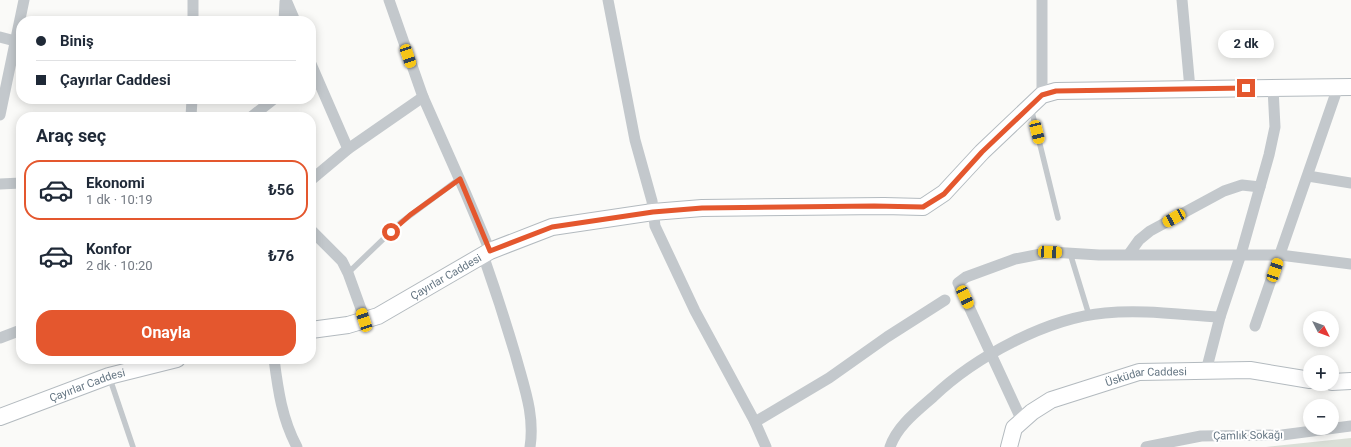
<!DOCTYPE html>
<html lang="tr">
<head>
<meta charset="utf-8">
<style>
  :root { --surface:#fff; --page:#f2f2f3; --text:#1f2937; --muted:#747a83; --line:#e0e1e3; --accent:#e4572e }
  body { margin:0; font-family:Roboto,sans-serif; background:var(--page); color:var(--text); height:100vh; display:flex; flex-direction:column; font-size:15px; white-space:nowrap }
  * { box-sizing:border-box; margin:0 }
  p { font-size:13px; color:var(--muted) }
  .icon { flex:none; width:22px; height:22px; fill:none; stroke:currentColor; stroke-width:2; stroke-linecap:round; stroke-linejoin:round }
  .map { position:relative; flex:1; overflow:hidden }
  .side { position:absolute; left:16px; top:112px; width:300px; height:252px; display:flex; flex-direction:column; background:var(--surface); border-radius:16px; box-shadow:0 2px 10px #0003 }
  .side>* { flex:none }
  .guide { position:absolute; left:16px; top:16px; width:300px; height:88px; border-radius:16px; box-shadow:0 2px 10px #0003; display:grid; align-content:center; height:88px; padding:0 20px; background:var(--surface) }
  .needle { width:26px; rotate:132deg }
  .tools { position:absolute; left:1303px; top:311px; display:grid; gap:8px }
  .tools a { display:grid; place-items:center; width:36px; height:36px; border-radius:50%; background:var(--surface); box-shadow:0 2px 10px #0003; font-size:20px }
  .end { position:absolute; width:18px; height:18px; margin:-9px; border:5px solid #e4572e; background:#fff; box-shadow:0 0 0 2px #fff }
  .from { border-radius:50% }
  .bubble { position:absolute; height:28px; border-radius:14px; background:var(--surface); box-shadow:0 2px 10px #0003; font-size:13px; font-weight:700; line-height:28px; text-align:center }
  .car { position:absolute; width:12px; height:24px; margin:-12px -6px; border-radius:5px; box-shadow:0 0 3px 1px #0007; background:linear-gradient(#f5c518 24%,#345 0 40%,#f5c518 0 76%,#345 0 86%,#f5c518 0) }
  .guide b { display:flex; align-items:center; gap:14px; height:38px; font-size:15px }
  .guide b+b { border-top:1px solid var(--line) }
  .guide i { width:10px; height:10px; background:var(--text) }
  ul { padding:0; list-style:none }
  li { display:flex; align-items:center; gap:12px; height:60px; margin:0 8px 6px; padding:0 12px; border:2px solid transparent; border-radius:16px }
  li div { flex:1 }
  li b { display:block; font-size:15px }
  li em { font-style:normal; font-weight:700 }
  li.on { border-color:var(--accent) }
  li>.icon { width:36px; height:36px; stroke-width:1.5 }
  h2 { padding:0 20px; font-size:18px; line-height:48px }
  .button { display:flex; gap:8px; margin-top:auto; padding:8px 20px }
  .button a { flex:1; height:46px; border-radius:16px; background:var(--accent); color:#fff; font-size:16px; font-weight:700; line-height:46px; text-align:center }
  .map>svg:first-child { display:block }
  .green { fill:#dadfd7 }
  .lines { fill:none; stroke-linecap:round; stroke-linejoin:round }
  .secondary-casing { stroke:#b3babf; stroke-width:18 }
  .lane { stroke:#c3c8cc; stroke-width:5.5 }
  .street { stroke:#c3c8cc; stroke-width:11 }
  .secondary { stroke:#fff; stroke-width:16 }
  .route { stroke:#e4572e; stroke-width:5 }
  .labels { text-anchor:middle; stroke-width:4; stroke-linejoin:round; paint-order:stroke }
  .street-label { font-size:11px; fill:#657683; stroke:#fff }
</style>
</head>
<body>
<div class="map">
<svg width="1351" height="447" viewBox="0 0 1351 447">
  <rect width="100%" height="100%" fill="#fafaf8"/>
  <!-- green -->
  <polygon class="green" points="1351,438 1351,447 1266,447"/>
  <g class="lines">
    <defs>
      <g id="secondary">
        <path id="s1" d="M 311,330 L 348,325 L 378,316 L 490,251 L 552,227 L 653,212 L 702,208 L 884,206 L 923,207 L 944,193 L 982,152 L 1042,95 L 1056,91 L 1351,87"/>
        <polyline points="1332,382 1351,381"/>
        <path id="s2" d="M 0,417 L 109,376 L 177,359"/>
        <path id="s3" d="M 1009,447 L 1014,428 L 1032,412 L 1051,400 L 1139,372 L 1250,370 L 1310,380"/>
      </g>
    </defs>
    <!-- secondary casing -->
    <use href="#secondary" class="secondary-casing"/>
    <!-- lane -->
    <g class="lane">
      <polyline points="1031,108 1058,218"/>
      <polyline points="1070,253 1089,315"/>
      <polyline points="348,273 400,223 459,179"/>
      <polyline points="109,376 133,447"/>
    </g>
    <!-- street -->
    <g class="street">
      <polyline points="193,0 193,21"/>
      <polyline points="286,0 295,21"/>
      <polyline points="389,0 423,97 466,194 490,251"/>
      <polyline points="608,0 635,140 652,201 655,226 695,311 755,422 766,447"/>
      <polyline points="1042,0 1042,95"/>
      <polyline points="1182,0 1190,89"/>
      <polyline points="284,21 285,2"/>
      <polyline points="0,37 15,41"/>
      <polyline points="311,64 348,149"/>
      <polyline points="0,115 24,0"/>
      <polyline points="191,117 192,99"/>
      <polyline points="251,117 274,99"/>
      <polyline points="1308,176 1351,183"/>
      <polyline points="311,180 348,149 423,97"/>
      <polyline points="0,184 21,183"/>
      <polyline points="311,230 342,261 348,273 365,320"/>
      <polyline points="1129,254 1139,240 1150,231 1224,191 1242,185 1260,187"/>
      <path d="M 483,255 C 495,289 506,323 516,357 C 524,387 535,415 530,447"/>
      <polyline points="1255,326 1338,87"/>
      <polyline points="0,338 21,330"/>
      <path d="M 274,359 C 278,390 282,419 297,447"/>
      <polyline points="1206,371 1220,317 1241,254 1269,155 1275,127 1273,88"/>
      <polyline points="1022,421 958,283 966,277 1015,259 1051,252 1099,255 1280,255 1351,264"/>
      <polyline points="755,422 829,378 887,337 945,300"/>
      <path d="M 890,447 C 897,426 917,411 933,397 C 975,357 1047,318 1105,313 C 1143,309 1182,315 1220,317"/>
      <polyline points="1146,447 1201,436 1282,435 1351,426"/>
    </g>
    <!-- secondary -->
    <use href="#secondary" class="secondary"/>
  </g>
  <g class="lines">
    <!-- route -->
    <polyline class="route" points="391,232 410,215 460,179 490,251 552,227 653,212 702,208 874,206 923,207 944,194 982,152 1042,95 1056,91 1246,88"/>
  </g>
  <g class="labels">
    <!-- street labels -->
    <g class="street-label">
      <text dy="4" stroke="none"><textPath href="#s1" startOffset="147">Çayırlar Caddesi</textPath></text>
      <text dy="4" stroke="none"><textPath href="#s3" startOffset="165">Üsküdar Caddesi</textPath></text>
      <text dy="4" stroke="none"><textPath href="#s2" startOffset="93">Çayırlar Caddesi</textPath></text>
      <text transform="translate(1248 435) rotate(-1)" y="4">Çamlık Sokağı</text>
    </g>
  </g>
</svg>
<div class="tools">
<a><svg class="needle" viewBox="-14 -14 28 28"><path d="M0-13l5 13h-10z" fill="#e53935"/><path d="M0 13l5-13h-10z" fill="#747a83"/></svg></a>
<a>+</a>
<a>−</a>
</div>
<i class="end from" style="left:391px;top:232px"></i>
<i class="end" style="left:1246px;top:88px"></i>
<div class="bubble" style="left:1218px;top:30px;width:56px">2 dk</div>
<i class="car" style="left:408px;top:56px;rotate:161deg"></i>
<i class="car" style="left:1037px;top:132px;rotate:166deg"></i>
<i class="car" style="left:1174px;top:218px;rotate:241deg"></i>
<i class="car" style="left:1050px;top:252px;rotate:93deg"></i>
<i class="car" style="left:1275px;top:270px;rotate:19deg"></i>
<i class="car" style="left:965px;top:297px;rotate:155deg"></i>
<i class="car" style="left:364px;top:320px;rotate:342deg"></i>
<div class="guide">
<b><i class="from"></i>Biniş</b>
<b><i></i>Çayırlar Caddesi</b>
</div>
<section class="side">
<h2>Araç seç</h2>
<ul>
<li class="on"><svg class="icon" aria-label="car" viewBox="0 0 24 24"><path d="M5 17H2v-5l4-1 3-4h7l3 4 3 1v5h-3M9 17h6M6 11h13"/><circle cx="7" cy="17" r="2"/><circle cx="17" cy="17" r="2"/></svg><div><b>Ekonomi</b><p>1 dk · 10:19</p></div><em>₺56</em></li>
<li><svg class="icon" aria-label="car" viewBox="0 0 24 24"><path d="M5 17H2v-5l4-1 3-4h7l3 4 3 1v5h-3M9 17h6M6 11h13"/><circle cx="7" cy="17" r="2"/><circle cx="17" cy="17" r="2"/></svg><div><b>Konfor</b><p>2 dk · 10:20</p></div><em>₺76</em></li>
</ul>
<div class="button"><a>Onayla</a></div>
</section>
</div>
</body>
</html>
